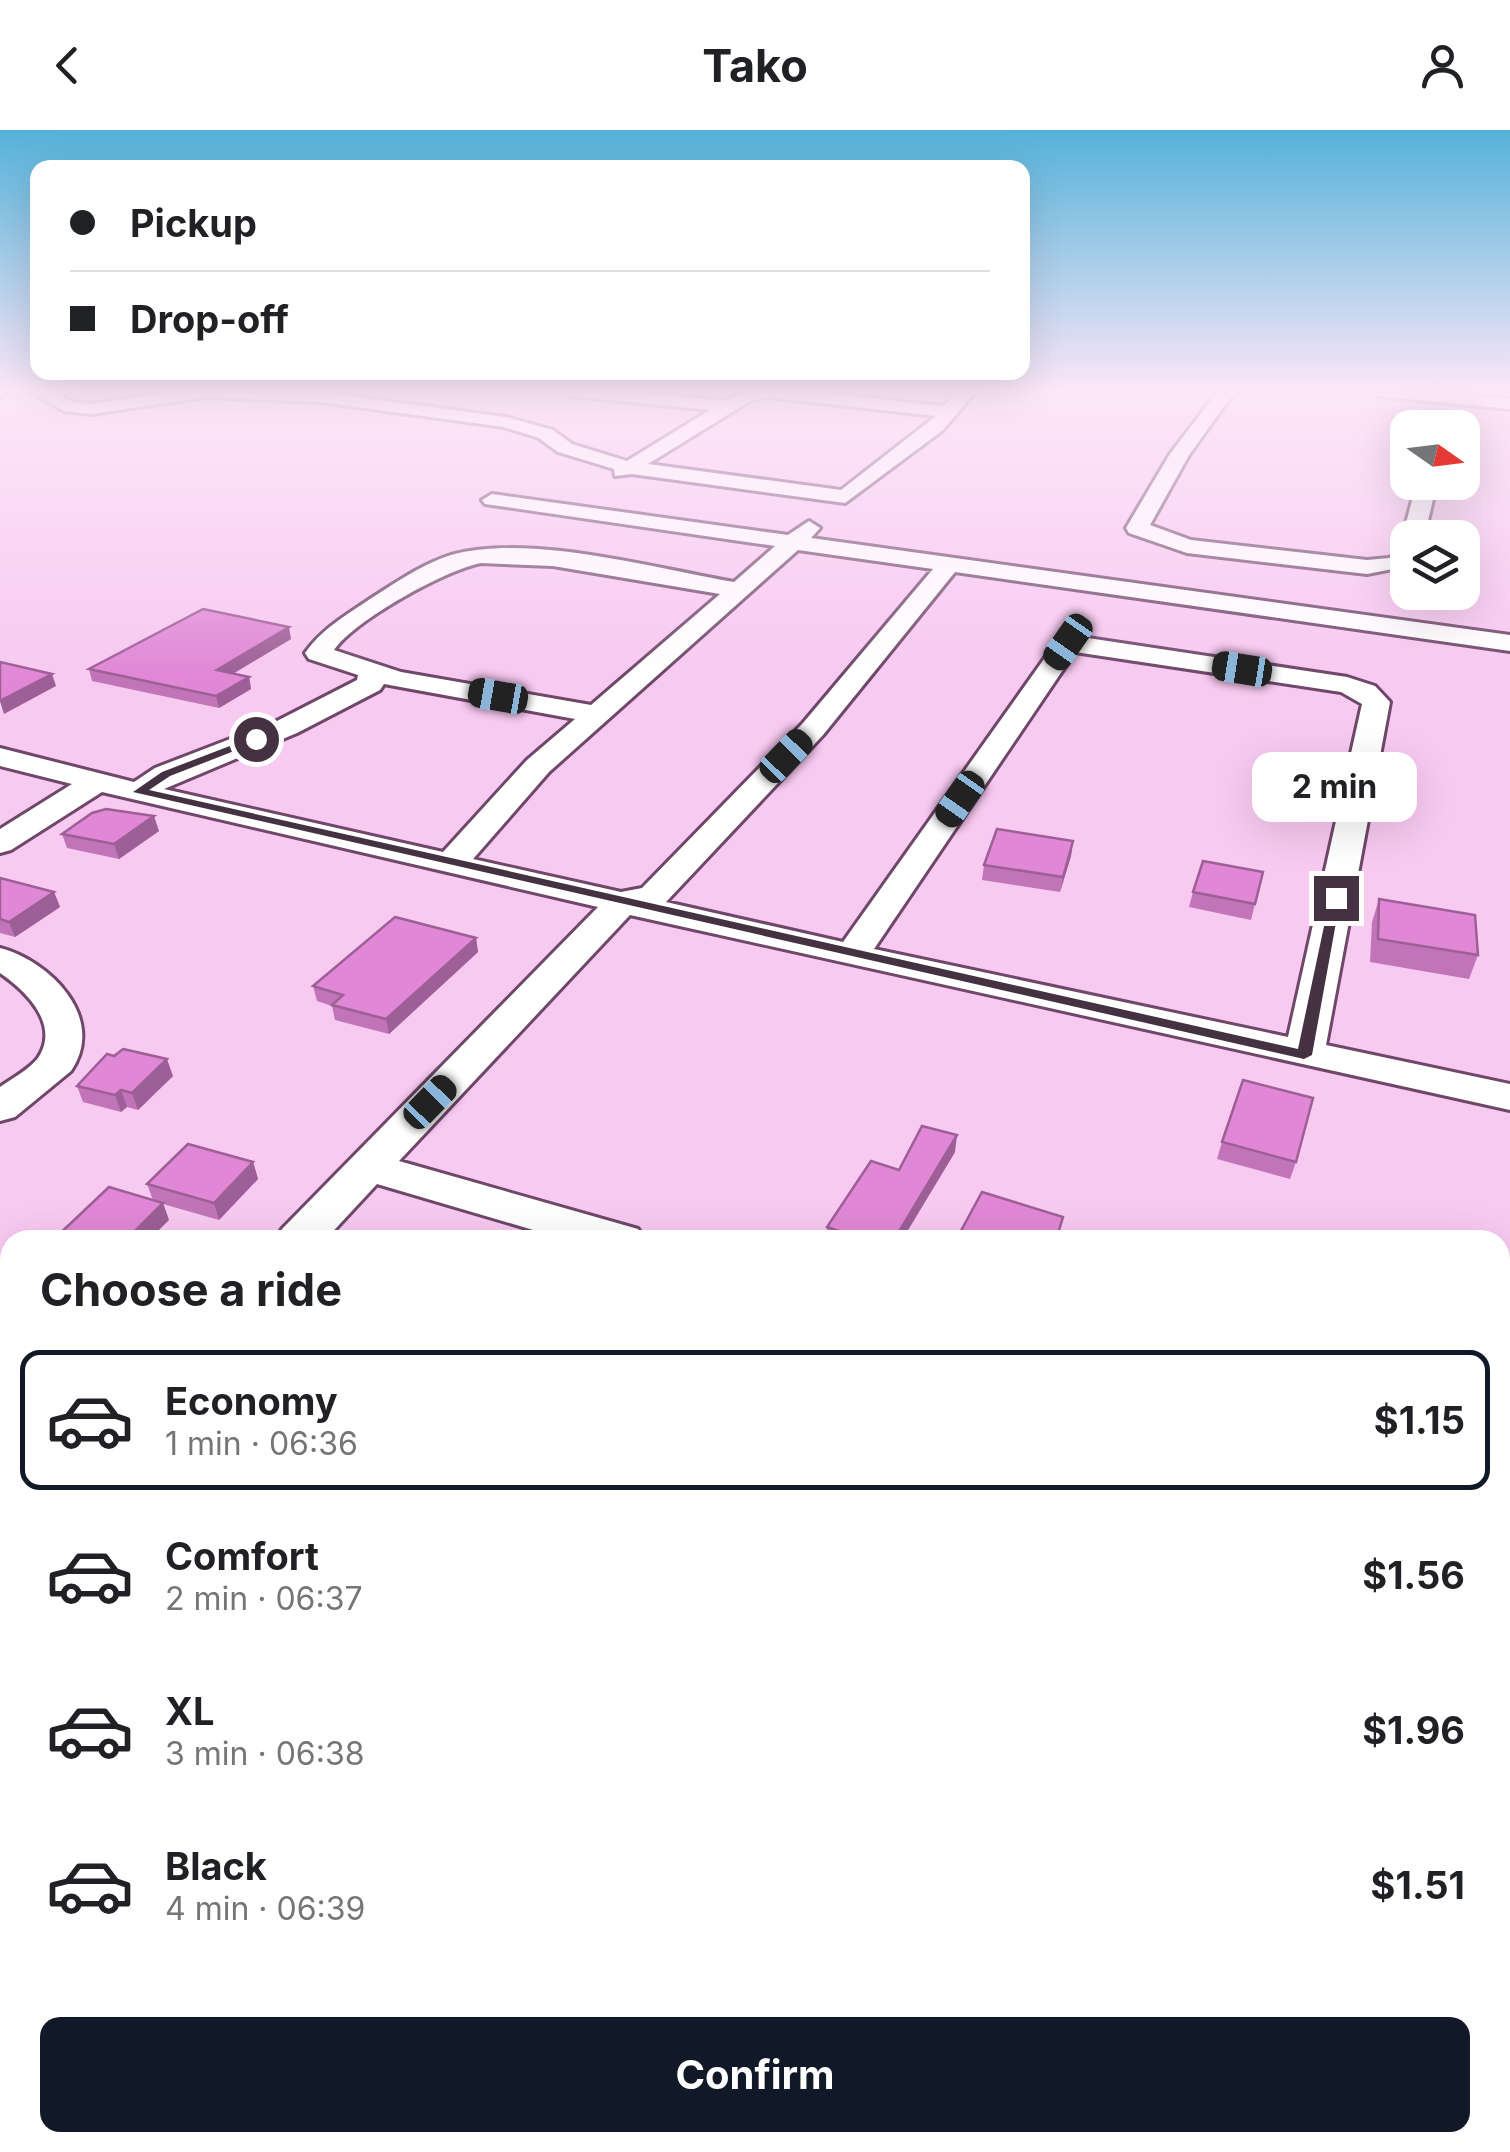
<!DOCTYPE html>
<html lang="en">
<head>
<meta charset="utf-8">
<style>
  :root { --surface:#fff; --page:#f6f6f6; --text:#202124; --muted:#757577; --line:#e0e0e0; --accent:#111827 }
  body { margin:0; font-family:Inter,sans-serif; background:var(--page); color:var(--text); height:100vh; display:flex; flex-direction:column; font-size:38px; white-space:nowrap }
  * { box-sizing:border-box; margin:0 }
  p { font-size:32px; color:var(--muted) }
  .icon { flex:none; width:55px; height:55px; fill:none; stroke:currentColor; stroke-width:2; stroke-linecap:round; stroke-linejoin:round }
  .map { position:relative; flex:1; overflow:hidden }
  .sheet { position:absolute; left:0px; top:1100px; width:1510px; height:922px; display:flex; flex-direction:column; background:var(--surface); border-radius:30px 30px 0 0; box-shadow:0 10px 40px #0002 }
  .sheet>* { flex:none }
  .banner { position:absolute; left:30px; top:30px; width:1000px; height:220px; border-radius:20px; box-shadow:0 10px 40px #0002; display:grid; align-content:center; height:220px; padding:0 40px; background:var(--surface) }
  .needle { width:65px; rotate:104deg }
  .tools { position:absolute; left:1390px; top:280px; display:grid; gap:20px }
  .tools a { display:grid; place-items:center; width:90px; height:90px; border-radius:20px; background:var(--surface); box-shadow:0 10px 40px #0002; font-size:50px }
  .end { position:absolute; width:45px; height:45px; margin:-22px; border:12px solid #443242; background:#fff; box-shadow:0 0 0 5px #fff }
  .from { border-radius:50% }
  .bubble { position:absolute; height:70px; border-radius:20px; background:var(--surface); box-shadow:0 10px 40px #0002; font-size:32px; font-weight:700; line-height:70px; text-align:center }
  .car { position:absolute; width:30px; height:60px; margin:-30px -15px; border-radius:12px; box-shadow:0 0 8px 2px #0007; background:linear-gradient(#222 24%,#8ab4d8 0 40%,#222 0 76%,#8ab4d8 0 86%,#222 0) }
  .banner b { display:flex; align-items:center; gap:35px; height:95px; font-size:38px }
  .banner b+b { border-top:2px solid var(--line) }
  .banner i { width:25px; height:25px; background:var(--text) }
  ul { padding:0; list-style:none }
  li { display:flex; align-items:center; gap:30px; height:140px; margin:0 20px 15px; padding:0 20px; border:5px solid transparent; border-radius:20px }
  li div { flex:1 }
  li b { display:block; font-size:38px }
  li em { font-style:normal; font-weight:700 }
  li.current { border-color:var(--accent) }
  li>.icon { width:90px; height:90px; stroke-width:1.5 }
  h2 { padding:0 40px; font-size:45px; line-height:120px }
  .button { display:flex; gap:20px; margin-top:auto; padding:20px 40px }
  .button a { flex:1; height:115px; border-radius:20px; background:var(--accent); color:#fff; font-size:40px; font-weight:700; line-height:115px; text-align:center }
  header { display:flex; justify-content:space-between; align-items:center; height:130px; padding:0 40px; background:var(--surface); font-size:45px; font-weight:700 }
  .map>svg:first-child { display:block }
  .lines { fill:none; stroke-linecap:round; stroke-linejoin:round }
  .minor-casing { stroke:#6e4769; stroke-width:6 }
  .minor { fill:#fff; fill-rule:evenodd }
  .wall { fill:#c175b8 }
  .shaded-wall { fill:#9d5f96 }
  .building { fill:#e088d6; stroke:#9d5f96; stroke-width:2.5 }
  .route { fill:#443242 }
</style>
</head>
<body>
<header><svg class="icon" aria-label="back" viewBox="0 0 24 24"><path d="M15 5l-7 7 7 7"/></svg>Tako<svg class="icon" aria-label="person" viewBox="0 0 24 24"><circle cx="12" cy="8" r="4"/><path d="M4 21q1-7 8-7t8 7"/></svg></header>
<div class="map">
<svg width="1510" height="2022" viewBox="0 0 1510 2022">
  <rect width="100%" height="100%" fill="#f8c9f1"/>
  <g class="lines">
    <defs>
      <g id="minor">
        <polygon points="0,261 11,261 0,267"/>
        <path d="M 29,261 L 51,261 L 74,272 L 91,274 L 179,261 L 320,262 L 506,287 L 553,300 L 572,314 L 627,331 L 710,280 L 570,266 L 562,261 L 620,261 L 725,271 L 748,261 L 804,261 L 944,276 L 958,261 L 976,261 L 943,300 L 845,373 L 632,344 L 615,346 L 614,339 L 558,322 L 539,308 L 504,297 L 320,272 L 206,267 L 91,284 L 64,281 ZM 767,267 L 936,286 L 841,360 L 648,334 L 750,271 Z"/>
        <polygon points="1218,261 1240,261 1230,268 1189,325 1150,395 1191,410 1367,430 1389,428 1408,416 1408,436 1367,444 1187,423 1129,403 1126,398 1170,324"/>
        <polygon points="1368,261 1429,261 1510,269 1510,279 1377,266"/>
        <polygon points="1417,352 1437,352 1424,408 1408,408 1408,413 1402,408"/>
        <path d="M 492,364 L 788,405 L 809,391 L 820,398 L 811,408 L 1510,505 L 1510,521 L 955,442 L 823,605 L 666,772 L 843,812 L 1059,508 L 1068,505 L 1347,547 L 1375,556 L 1390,572 L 1326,915 L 1510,954 L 1510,980 L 630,785 L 399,1031 L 638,1099 L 645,1110 L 567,1110 L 377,1054 L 325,1110 L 275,1110 L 282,1099 L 598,777 L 102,662 L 11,720 L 0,723 L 0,699 L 72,654 L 0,636 L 0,618 L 134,652 L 155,638 L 277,591 L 357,550 L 358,545 L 309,529 L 305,523 C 322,499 345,486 370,469 C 395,453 422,434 451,425 C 528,403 654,438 734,452 L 775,416 L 485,374 L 482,370 ZM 798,420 L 933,439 L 803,593 L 642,758 L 621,762 L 473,729 L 549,642 ZM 481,433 L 553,436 L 720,464 L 591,575 L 401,542 L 334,520 C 355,490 445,440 481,433 ZM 1075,522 L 1341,562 L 1362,574 L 1288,907 L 874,819 ZM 384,554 L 575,589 L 527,630 L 443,722 L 164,659 L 297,603 L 380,560 Z"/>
        <path d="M 0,818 C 50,831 107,888 71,941 L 15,987 L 0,991 L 0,957 C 11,949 30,939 38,928 C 61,894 25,860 0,843 Z"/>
        <polygon points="1500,1328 1510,1329 1510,1375 1500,1372"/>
        <polygon points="10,1389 10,1444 0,1448 0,1392"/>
        <polygon points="0,1519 10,1523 10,1580 0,1577"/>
        <polygon points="1500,1669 1510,1673 1510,1739 1500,1735"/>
        <polygon points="869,2012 945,2012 947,2022 871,2022"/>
      </g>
    </defs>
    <!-- minor casing -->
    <use href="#minor" class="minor-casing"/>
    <!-- minor -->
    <use href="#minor" class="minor"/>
  </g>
  <!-- wall -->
  <g class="wall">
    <polygon points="291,509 233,544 249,547 251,559 219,578 92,551 89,539"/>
    <polygon points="159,701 119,729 67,718 62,704"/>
    <polygon points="1073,711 1071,726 1060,762 982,750 984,735"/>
    <polygon points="1263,742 1251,790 1189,777 1193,762"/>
    <polygon points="0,748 54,762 60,777 15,807 0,803"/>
    <polygon points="1379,769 1478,825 1469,849 1370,832 1372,792"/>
    <polygon points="476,808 478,822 389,904 335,890 332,876 317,871 313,856"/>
    <polygon points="173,946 138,980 127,977 121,982 83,972 77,956"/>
    <polygon points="1222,1012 1296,1032 1290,1049 1217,1029"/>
    <polygon points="955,1022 902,1110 826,1110 827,1097 899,1040"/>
    <polygon points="253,1032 258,1049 219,1090 163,1074 169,1090 153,1070 147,1054"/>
    <polygon points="10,1170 10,1216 0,1212 0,1180"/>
  </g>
  <!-- shaded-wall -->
  <g class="shaded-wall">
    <polygon points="289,497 291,509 220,551 217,540"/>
    <polygon points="52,544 56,556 4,584 0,571"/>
    <polygon points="249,547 251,559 219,578 216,566"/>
    <polygon points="154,686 159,701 119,729 114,714"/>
    <polygon points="1073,711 1071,726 1060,762 1063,747"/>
    <polygon points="54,762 60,777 15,807 9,792"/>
    <polygon points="476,808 478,822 389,904 386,889"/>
    <polygon points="167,929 173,946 138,980 132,963"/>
    <polygon points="121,960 127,977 121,982 115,965"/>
    <polygon points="957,1005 955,1022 902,1110 894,1110"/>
    <polygon points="253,1032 258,1049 219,1090 214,1073"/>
    <polygon points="163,1073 169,1090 149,1110 126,1110"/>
    <polygon points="10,1773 10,1816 0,1829 0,1785"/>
  </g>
  <!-- building -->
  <g class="building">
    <polygon points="203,479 289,497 217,540 249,547 216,566 89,539"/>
    <polygon points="0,532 52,544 0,571"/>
    <polygon points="106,679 154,686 114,714 62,704 92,683"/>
    <polygon points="997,699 1073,711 1063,747 984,735"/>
    <polygon points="1203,731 1263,742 1255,774 1193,762"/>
    <polygon points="0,748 54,762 9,792 0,789"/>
    <polygon points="1379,769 1475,785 1478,825 1378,809"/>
    <polygon points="395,787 476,808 386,889 332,875 343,865 313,856"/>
    <polygon points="123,919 167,929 132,963 121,960 115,965 77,956 107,924 114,926"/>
    <polygon points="1243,950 1313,968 1296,1032 1222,1012"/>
    <polygon points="922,996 957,1005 894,1110 865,1110 827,1097 871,1031 899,1040"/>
    <polygon points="188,1014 253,1032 214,1073 147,1054"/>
    <polygon points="109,1057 163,1073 126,1110 53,1110"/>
    <polygon points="982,1062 1063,1087 1056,1110 956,1110"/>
    <polygon points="10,1170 10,1201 0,1198 0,1180"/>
    <polygon points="0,1710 10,1715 10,1773 0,1785"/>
  </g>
  <!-- sky -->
  <linearGradient id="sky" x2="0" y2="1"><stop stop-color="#54b2da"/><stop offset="0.48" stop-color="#fce7f9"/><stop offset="1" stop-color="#fce7f9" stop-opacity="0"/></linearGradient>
  <rect width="1510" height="544" fill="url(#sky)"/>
  <!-- route -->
  <polygon class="route" points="256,606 260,611 170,646 149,660 1298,919 1330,768 1341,765 1312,925 1304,929 133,662 162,642"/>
</svg>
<div class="tools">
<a><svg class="needle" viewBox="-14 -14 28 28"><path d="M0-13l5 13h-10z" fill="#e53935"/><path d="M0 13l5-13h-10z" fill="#757577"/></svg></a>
<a><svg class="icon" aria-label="layers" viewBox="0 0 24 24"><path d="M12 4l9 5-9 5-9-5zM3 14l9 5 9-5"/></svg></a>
</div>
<i class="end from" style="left:256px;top:609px"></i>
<i class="end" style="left:1336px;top:768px"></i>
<div class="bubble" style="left:1252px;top:622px;width:165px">2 min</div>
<i class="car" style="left:1068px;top:512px;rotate:215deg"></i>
<i class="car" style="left:1242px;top:539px;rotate:279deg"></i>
<i class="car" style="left:498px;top:566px;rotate:280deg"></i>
<i class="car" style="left:786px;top:626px;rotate:44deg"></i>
<i class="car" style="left:960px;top:669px;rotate:215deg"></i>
<i class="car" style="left:430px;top:972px;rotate:44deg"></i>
<div class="banner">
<b><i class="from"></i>Pickup</b>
<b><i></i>Drop-off</b>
</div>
<section class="sheet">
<h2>Choose a ride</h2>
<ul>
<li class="current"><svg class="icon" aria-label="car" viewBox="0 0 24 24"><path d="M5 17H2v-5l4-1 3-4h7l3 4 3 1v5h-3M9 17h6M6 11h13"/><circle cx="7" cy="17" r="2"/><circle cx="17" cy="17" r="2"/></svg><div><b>Economy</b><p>1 min · 06:36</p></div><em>$1.15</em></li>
<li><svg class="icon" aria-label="car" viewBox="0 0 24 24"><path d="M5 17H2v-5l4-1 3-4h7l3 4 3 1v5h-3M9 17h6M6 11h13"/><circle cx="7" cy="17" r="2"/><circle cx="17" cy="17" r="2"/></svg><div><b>Comfort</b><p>2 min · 06:37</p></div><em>$1.56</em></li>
<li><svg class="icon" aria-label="car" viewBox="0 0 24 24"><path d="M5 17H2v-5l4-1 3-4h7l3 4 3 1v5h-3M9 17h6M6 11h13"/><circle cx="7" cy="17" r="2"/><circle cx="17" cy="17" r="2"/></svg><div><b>XL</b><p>3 min · 06:38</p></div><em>$1.96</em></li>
<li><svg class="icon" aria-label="car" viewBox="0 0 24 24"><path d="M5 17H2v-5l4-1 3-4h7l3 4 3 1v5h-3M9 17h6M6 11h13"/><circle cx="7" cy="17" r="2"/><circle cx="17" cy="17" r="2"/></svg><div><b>Black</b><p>4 min · 06:39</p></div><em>$1.51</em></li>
</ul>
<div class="button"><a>Confirm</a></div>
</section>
</div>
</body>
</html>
